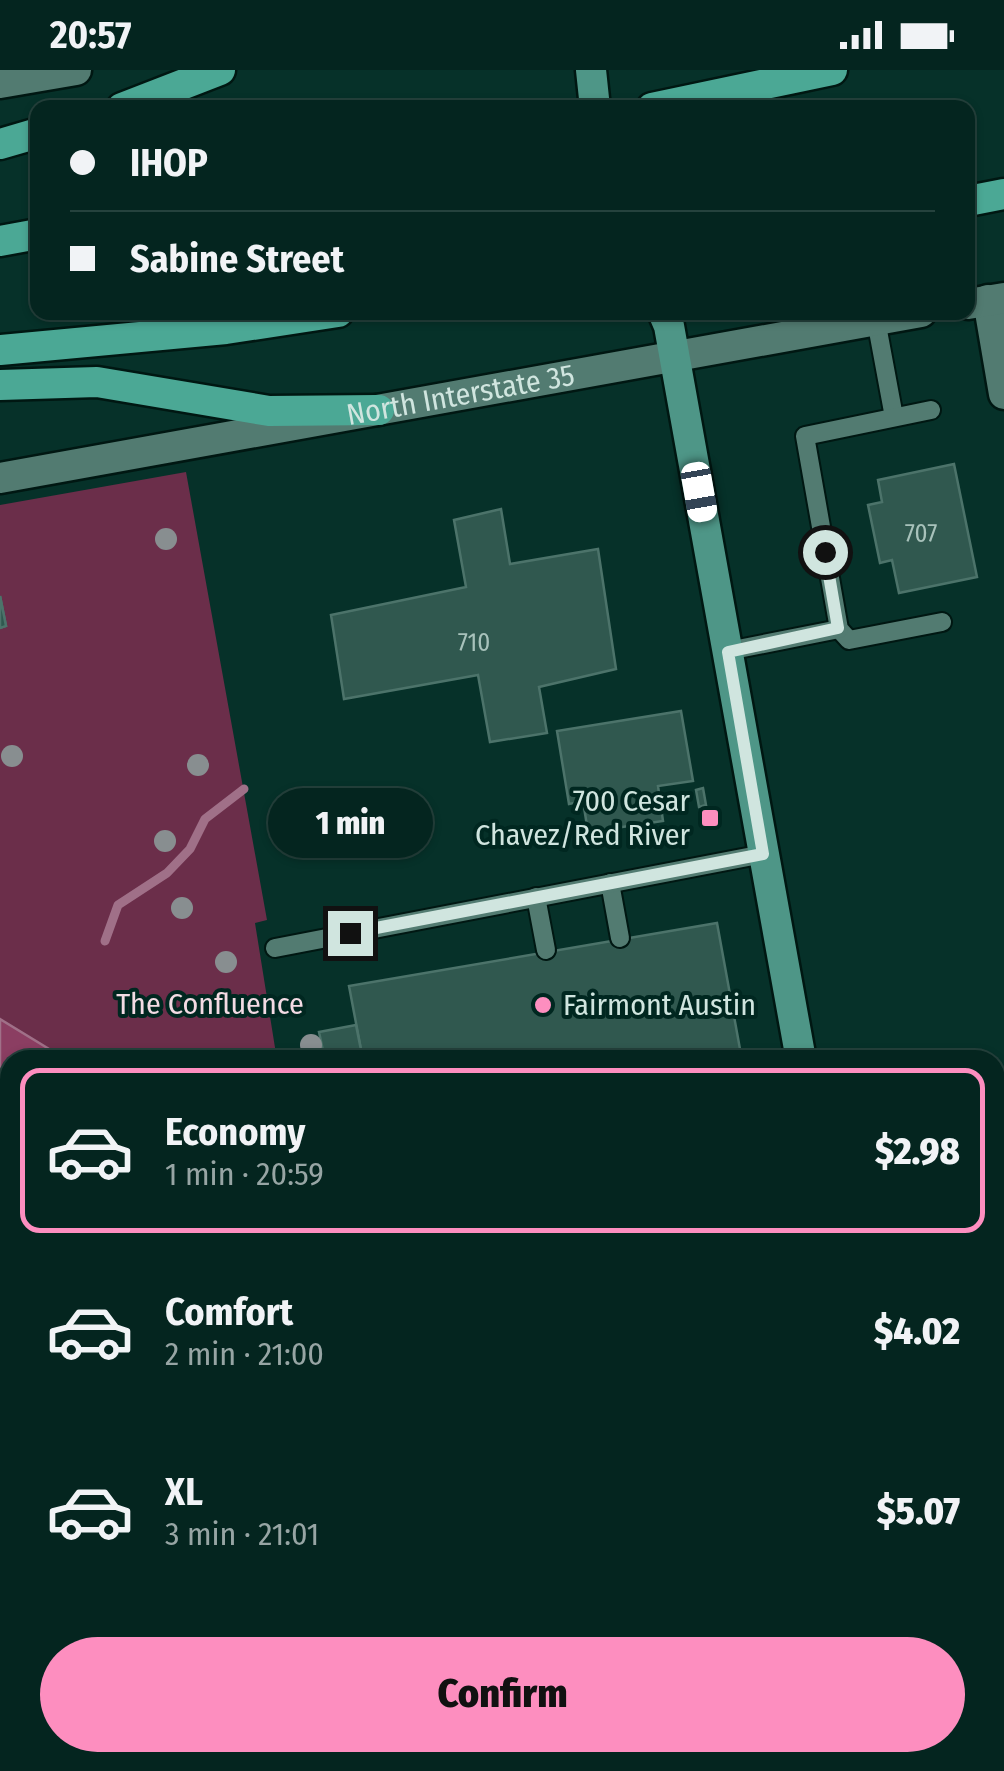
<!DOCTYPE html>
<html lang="en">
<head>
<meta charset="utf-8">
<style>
  :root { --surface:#04251f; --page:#12312c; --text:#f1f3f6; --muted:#97a5a4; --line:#25423d; --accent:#fd8ebf }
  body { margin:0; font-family:"Fira Sans Condensed",sans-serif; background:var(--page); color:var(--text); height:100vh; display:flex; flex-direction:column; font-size:38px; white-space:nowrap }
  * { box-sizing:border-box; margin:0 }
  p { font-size:32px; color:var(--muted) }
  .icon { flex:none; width:55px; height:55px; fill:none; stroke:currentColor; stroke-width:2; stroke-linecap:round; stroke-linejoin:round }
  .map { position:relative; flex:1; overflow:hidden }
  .panel { position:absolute; left:0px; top:980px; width:1005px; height:722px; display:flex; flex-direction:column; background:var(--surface); border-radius:30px 30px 0 0; box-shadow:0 2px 8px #0004,0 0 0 2px var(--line) }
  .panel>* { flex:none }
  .banner { position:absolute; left:30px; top:30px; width:945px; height:220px; border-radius:20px; box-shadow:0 2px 8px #0004,0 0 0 2px var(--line); display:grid; align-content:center; height:220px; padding:0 40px; background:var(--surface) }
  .end { position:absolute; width:45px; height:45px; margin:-22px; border:12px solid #d0e5df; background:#111; box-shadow:0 0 0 5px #111 }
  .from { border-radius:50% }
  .bubble { position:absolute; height:70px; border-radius:35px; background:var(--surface); box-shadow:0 2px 8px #0004,0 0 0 2px var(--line); font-size:32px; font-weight:800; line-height:70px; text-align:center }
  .car { position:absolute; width:30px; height:60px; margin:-30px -15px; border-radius:12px; box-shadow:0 0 8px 2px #0007; background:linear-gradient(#fff 24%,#345 0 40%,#fff 0 76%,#345 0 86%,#fff 0) }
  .banner b { display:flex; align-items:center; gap:35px; height:95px; font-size:38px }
  .banner b+b { border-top:2px solid var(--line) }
  .banner i { width:25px; height:25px; background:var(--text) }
  ul { padding:18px 0 0; list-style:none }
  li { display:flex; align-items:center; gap:30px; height:165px; margin:0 20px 15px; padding:0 20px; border:5px solid transparent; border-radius:20px }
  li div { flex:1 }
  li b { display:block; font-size:38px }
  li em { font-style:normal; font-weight:800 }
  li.selected { border-color:var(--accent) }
  li>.icon { width:90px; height:90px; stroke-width:1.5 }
  .button { display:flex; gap:20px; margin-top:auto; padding:20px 40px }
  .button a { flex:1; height:115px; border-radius:60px; background:var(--accent); color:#111; font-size:40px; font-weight:800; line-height:115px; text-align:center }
  .status { display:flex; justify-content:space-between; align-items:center; height:70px; padding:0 50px; background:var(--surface); direction:ltr }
  .status svg { height:28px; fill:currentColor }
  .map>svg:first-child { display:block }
  .green { fill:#6b2e4a }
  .water { fill:#8b3e62; stroke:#a07088; stroke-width:2.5 }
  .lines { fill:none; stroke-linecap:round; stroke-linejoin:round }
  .stream { stroke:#a07088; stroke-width:9 }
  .building { fill:#30584f; stroke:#4c736a; stroke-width:2.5 }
  .lane-casing { stroke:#001712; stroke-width:22 }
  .street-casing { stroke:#001712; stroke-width:35 }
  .secondary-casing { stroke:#001712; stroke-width:35 }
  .primary-casing { stroke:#001712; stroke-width:35 }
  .highway-casing { stroke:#001712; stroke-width:35 }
  .lane { stroke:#527b71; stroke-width:18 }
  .street { stroke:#527b71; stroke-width:30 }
  .secondary { stroke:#527b71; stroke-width:30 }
  .primary { stroke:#4e9687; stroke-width:30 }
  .highway { stroke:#4ba895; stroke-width:30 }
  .tree { fill:#888e90 }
  .route { stroke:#d0e5df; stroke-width:12 }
  .poi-dot { fill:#fd8ebf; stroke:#002720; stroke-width:4 }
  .labels { text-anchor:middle; stroke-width:8; stroke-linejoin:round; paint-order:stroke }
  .number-label { font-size:25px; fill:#a8c2bb }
  .street-label { font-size:30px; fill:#d0e5df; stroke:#002720 }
  .poi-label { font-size:30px; fill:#d0e5df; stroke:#002720; text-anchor:end }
  .park-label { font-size:30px; fill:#f3dbe4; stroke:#002720 }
</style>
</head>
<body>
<div class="status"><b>20:57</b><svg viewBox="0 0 49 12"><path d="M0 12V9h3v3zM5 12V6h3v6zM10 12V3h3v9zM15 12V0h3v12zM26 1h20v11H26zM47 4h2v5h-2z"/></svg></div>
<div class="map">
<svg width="1004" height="1701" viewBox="0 0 1004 1701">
  <rect width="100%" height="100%" fill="#063129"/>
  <!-- green -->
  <g class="green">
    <polygon points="186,402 267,850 255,853 277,990 10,990 10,1190 0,1192 0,435"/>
    <polygon points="995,1411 1004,1414 1004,1701 985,1701 983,1693 995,1692"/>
  </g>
  <!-- water -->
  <g class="water">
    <polygon points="0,949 67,990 10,990 10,1002 0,997"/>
    <polygon points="995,1497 1004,1505 1004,1559 995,1552"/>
  </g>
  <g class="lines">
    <!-- stream -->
    <polyline class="stream" points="105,871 118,835 167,803 190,779 205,749 244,719"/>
  </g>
  <!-- building -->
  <g class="building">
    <polygon points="954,394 977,507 899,523 892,490 880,493 868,435 882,432 878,410"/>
    <polygon points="501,439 510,494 598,479 616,599 539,617 547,663 490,672 478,605 344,629 331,545 466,517 454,450"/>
    <polygon points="0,526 6,556 0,558"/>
    <polygon points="0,526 6,556 0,558"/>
    <polygon points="681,641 693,711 658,716 663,751 588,762 583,731 569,734 557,661"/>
    <polygon points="703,718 706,735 699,737 696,720"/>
    <polygon points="717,853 742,990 363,990 349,916"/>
    <polygon points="356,955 363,990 325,990 319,962"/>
    <polygon points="1004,1025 1004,1143 997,1144 995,1027"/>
    <polygon points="10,1200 10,1249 0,1250 0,1202"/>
    <polygon points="10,1255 10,1317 0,1257"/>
    <polygon points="1004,1366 1004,1415 995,1411 995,1393"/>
  </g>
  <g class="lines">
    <defs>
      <g id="lane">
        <polyline points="876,250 894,347"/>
        <polyline points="931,340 805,366 839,559 849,570 942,552"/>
        <polyline points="728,581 839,559"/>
        <polyline points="610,813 620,868"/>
        <polyline points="536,827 546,880"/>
        <polyline points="275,878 763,784"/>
      </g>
      <g id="street">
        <polyline points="988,230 1004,324"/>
        <polyline points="995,1200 1004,1198"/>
      </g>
      <g id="secondary">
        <polyline points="0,13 76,0"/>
        <polyline points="968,234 1004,228"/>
        <path id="s1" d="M 0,408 L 921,242"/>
        <polyline points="0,1428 10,1426"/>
      </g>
      <g id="primary">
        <polyline points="591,0 595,38"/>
        <polyline points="663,242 669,256 801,990"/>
        <polyline points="927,1692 929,1701"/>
      </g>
      <g id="highway">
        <polyline points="122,38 220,0"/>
        <polyline points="652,38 832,0"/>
        <polyline points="0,74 38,63"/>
        <polyline points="968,131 1004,124"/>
        <polyline points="0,171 38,164"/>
        <polyline points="0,280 226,259 338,242"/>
        <polyline points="0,315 97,312 269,341 379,340"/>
      </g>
    </defs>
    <!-- lane casing -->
    <use href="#lane" class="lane-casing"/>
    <!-- street casing -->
    <use href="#street" class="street-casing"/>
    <!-- secondary casing -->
    <use href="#secondary" class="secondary-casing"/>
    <!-- primary casing -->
    <use href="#primary" class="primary-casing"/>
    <!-- highway casing -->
    <use href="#highway" class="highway-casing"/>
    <!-- lane -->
    <use href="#lane" class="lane"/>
    <!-- street -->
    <use href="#street" class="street"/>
    <!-- secondary -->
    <use href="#secondary" class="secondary"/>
    <!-- primary -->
    <use href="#primary" class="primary"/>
    <!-- highway -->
    <use href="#highway" class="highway"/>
  </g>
  <!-- trees -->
  <g class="tree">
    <circle cx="166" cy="469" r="11"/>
    <circle cx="12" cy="686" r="11"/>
    <circle cx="198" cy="695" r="11"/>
    <circle cx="165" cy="771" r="11"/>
    <circle cx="182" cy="838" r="11"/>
    <circle cx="226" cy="892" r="11"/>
    <circle cx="311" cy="975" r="11"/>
  </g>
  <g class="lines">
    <!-- route -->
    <polyline class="route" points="350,863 763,784 728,582 838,558 825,482"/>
  </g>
  <!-- markers -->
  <g class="poi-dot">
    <rect x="700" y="738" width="20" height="20" rx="5"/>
    <circle cx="543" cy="935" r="10"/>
  </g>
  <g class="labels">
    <!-- number labels -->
    <g class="number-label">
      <text x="921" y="472">707</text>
      <text x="474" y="581">710</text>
    </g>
    <!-- street labels -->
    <g class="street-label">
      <text dy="10" stroke="none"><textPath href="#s1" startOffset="468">North Interstate 35</textPath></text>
    </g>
    <!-- poi labels -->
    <g class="poi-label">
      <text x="690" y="741">700 Cesar<tspan x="690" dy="34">Chavez/Red River</tspan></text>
      <text x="563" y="945" text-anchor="start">Fairmont Austin</text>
    </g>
    <!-- park labels -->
    <g class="park-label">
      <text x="210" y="944">The Confluence</text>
    </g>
  </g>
</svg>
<i class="end from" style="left:825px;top:482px"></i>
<i class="end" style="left:350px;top:863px"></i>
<div class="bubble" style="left:268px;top:718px;width:165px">1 min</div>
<i class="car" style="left:699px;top:422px;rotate:170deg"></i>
<div class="banner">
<b><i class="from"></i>IHOP</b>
<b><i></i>Sabine Street</b>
</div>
<section class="panel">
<ul>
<li class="selected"><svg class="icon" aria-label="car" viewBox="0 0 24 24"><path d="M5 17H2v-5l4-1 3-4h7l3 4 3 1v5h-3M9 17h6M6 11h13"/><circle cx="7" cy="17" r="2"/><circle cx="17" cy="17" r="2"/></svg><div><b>Economy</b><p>1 min · 20:59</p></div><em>$2.98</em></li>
<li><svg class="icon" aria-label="car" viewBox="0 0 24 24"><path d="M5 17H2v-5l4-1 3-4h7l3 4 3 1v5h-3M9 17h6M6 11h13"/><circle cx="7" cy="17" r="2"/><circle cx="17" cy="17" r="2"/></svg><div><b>Comfort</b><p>2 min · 21:00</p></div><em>$4.02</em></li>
<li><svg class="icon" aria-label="car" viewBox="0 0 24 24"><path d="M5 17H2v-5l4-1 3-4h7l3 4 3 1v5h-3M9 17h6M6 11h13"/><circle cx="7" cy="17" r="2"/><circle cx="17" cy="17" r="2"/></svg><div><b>XL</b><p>3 min · 21:01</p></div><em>$5.07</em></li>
</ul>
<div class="button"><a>Confirm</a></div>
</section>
</div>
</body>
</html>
